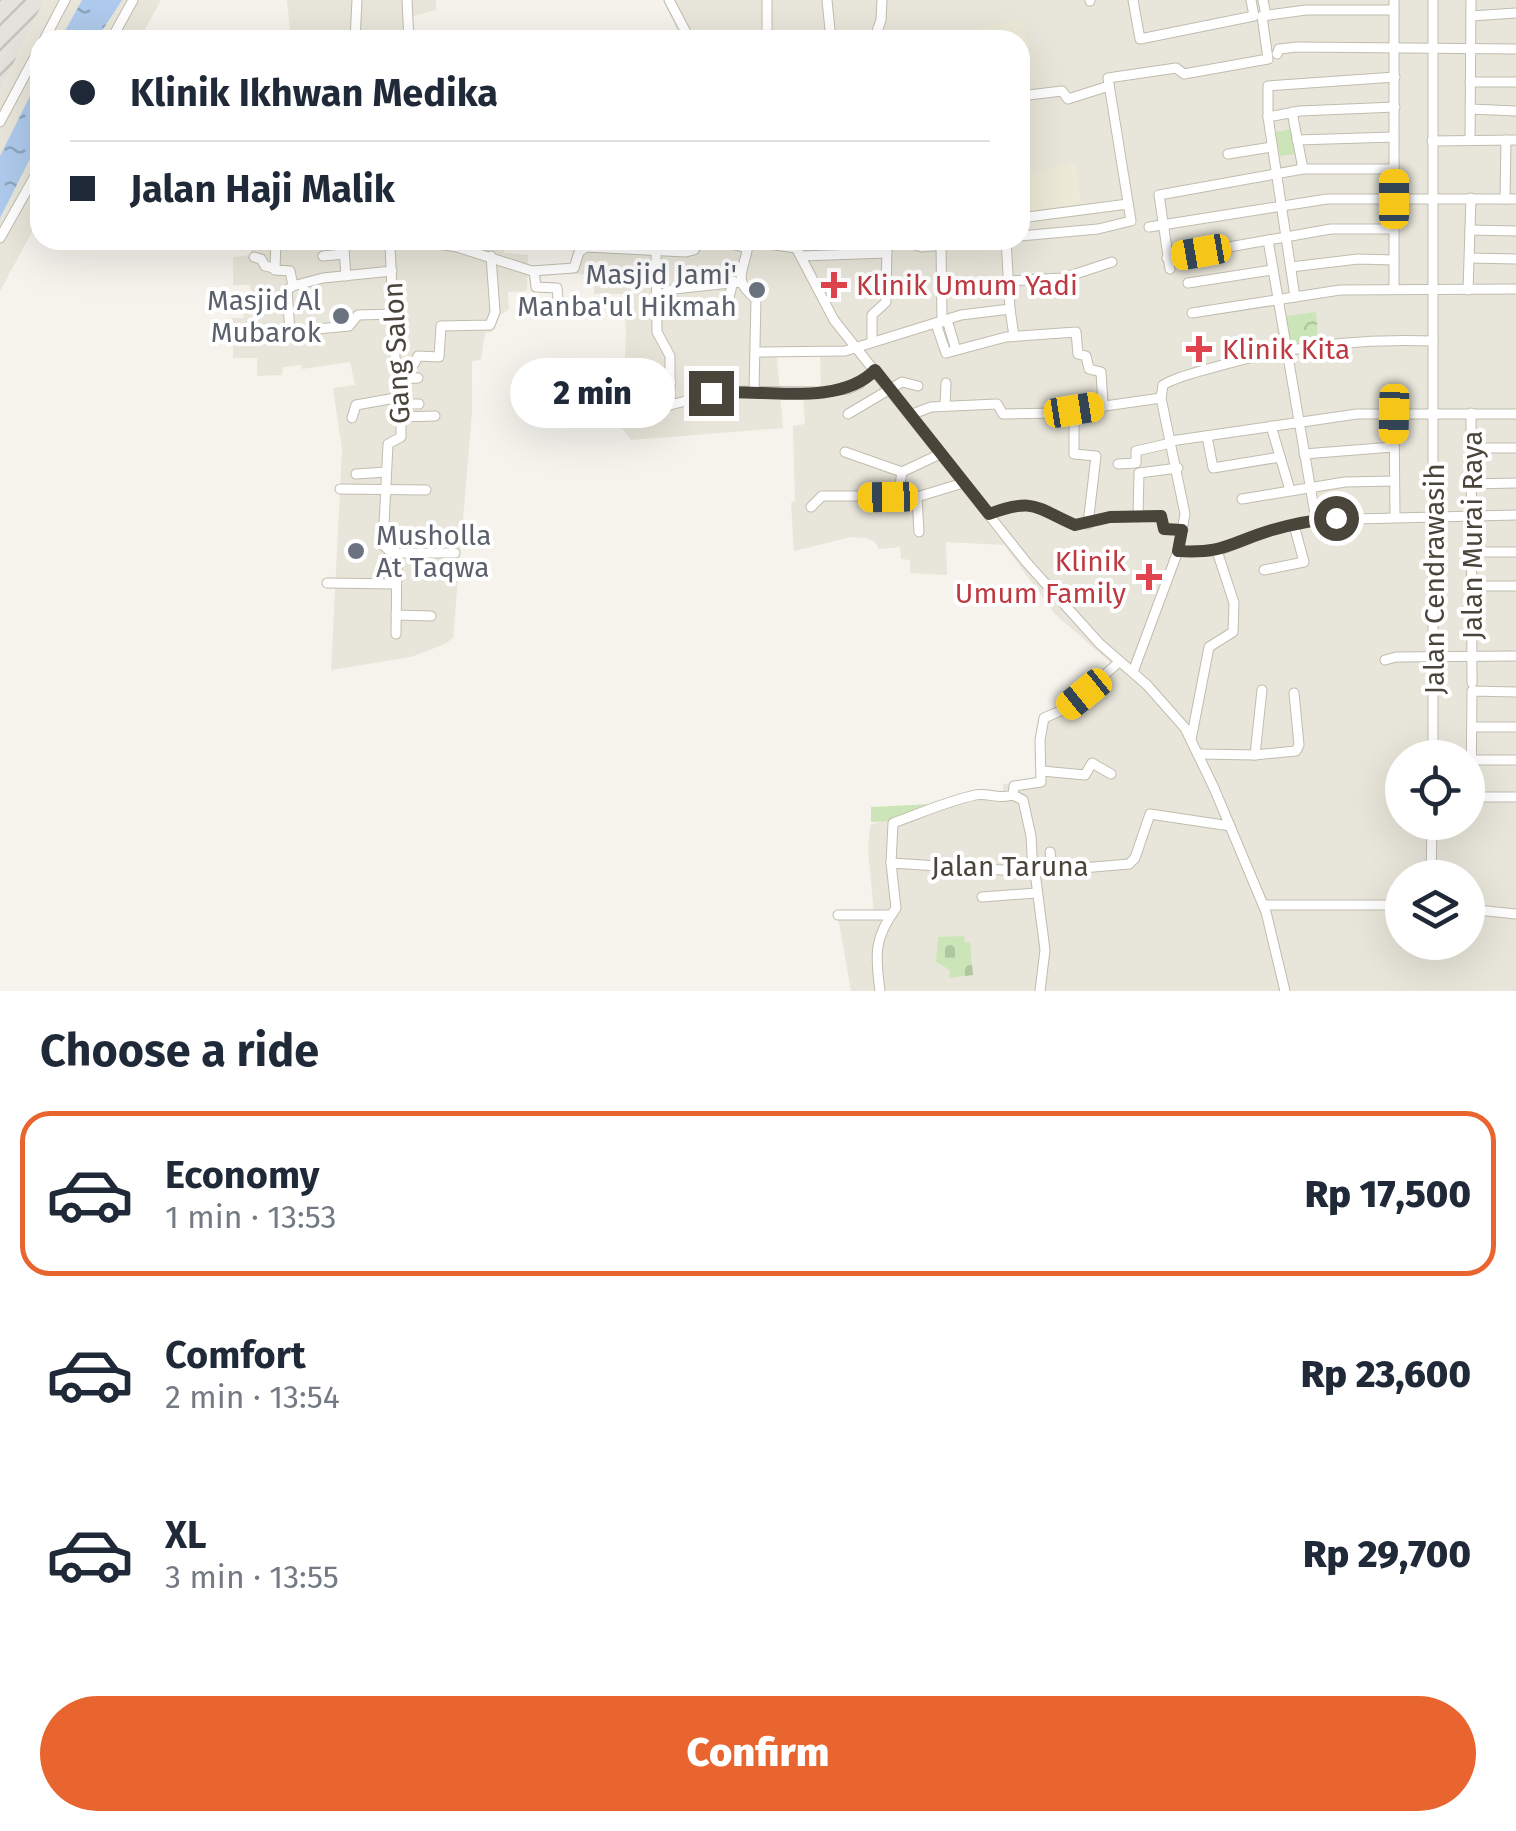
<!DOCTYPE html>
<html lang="en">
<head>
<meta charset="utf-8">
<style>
  :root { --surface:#fff; --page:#f2f2f3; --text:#1f2937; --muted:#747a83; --line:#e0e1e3; --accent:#e9652f }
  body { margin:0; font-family:"Fira Sans",sans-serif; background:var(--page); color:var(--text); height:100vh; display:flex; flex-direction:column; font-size:38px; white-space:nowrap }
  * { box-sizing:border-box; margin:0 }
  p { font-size:32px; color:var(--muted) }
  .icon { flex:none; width:55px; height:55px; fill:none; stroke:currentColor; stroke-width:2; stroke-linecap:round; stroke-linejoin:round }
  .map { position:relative; height:991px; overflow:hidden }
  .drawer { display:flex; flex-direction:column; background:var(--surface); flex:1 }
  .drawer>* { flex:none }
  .banner { position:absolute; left:30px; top:30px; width:1000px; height:220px; border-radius:30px; box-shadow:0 10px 40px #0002; display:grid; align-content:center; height:220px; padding:0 40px; background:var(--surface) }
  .tools { position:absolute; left:1385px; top:740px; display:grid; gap:20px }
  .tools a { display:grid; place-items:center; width:100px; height:100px; border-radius:50%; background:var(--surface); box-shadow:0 10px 40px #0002; font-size:50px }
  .end { position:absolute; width:45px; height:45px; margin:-22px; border:12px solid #49453a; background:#fff; box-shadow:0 0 0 5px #fff }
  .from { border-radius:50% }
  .bubble { position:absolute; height:70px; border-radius:35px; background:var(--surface); box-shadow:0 10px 40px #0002; font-size:32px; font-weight:800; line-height:70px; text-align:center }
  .car { position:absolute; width:30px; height:60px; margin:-30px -15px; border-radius:12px; box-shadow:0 0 8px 2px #0007; background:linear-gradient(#f5c518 24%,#345 0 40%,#f5c518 0 76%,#345 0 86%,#f5c518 0) }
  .banner b { display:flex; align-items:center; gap:35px; height:95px; font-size:38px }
  .banner b+b { border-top:2px solid var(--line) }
  .banner i { width:25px; height:25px; background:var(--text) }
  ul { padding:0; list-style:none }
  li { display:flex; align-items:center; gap:30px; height:165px; margin:0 20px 15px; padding:0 20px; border:5px solid transparent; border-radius:30px }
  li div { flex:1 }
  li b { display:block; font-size:38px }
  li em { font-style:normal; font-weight:800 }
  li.active { border-color:var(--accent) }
  li>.icon { width:90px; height:90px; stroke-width:1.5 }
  h2 { padding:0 40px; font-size:45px; line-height:120px }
  .action { display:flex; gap:20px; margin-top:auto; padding:20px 40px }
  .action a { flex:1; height:115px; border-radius:60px; background:var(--accent); color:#fff; font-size:40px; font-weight:800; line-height:115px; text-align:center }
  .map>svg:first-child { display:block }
  .residential { fill:#e8e6da; fill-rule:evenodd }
  .industrial { fill:url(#industrial-furrows) }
  .education { fill:#ece9d7 }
  .cemetery { fill:url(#cemetery-stones) }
  .park { fill:url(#park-crowns) }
  .pitch { fill:#cbe5b8 }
  .water { fill:url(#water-ripples) }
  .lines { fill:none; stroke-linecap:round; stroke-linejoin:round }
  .minor-casing { stroke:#c0bcaf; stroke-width:11 }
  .minor { stroke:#fff; stroke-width:9 }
  .route { stroke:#49453a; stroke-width:12 }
  .health-dot { fill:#e0444e; stroke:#fff; stroke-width:4 }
  .worship-dot { fill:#6b7280; stroke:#fff; stroke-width:4 }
  .labels { text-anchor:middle; stroke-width:8; stroke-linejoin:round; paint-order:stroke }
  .worship-label { font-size:28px; fill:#5b616d; stroke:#fff; text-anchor:end }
  .health-label { font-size:28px; fill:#be3a42; stroke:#fff; text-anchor:start }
  .street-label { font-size:28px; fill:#49453a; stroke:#fff }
</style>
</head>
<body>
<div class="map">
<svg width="1516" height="991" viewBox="0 0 1516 991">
  <defs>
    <pattern id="industrial-furrows" width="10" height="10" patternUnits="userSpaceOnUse" patternTransform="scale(2.5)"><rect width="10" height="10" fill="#e5e2dd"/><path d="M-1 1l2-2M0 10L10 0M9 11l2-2" fill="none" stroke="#c6c3be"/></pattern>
    <pattern id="cemetery-stones" width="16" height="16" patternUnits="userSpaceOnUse" patternTransform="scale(2.5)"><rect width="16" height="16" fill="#cbe5b8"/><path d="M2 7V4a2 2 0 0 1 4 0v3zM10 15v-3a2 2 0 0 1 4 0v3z" fill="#b0c69f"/></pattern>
    <pattern id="park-crowns" width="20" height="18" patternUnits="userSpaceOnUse" patternTransform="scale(2.5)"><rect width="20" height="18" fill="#cbe5b8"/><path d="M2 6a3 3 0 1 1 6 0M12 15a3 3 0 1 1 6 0" fill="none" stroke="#b0c69f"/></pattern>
    <pattern id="water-ripples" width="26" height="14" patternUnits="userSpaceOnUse" patternTransform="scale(2.5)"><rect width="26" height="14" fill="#aecaec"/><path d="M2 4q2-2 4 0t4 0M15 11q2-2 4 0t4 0" fill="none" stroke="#90a6c0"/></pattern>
  </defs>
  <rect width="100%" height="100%" fill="#f5f3ec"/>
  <!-- residential -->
  <g class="residential">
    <polygon points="44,0 161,0 139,40 40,40 40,217 0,291 0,91"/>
    <polygon points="287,0 436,0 436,10 410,17 410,40 291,40"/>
    <path d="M 663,0 L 1516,0 L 1516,991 L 851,991 L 838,917 L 874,913 L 868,850 L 870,825 L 982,792 L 1003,796 L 1003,784 L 1037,782 L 1036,737 L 1041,717 L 1055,713 L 1113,665 L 1055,614 L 1004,545 L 946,542 L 947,575 L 910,573 L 910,560 L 901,559 L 900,547 L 879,549 L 874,541 L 865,538 L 851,537 L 794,551 L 791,503 L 795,501 L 793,426 L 805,424 L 803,397 L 821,396 L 820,354 L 777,357 L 783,428 L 631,440 L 622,428 L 626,333 L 624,294 L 594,294 L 594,275 L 576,274 L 580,247 L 603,245 L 605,240 L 1020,240 L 1020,40 L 658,40 L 679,34 ZM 1402,758 L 1468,758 L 1468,822 L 1402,822 ZM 1402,878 L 1468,878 L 1468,942 L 1402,942 Z"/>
    <polygon points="250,240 433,240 476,254 476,240 505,240 504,253 528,255 527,291 508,292 509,309 492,321 492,332 485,333 481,360 472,361 472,413 453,638 445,644 411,657 331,670 342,449 333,388 355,385 350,362 302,369 301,365 283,367 282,375 257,376 257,358 233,358 232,318 244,318 242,303 253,301 250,285 233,285 233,257 251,255"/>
  </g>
  <!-- industrial -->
  <polygon class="industrial" points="0,0 44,0 0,91"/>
  <!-- education -->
  <g class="education">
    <polygon points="1022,21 1029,47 1020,49 1020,40 969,40 967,30"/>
    <polygon points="1075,164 1082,207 1020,217 1020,173"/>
  </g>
  <!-- cemetery -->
  <polygon class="cemetery" points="964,936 965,943 970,942 973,975 949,978 950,970 936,962 938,937"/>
  <!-- park -->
  <g class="park">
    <polygon points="1316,312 1318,340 1291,344 1285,316"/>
    <polygon points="933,804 894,821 871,822 871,807"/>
  </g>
  <!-- pitch -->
  <polygon class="pitch" points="1291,129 1296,154 1280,156 1275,132"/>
  <!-- water -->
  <g class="water">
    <polygon points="82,0 122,0 96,40 60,40"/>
    <polygon points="40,76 40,139 0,218 0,156"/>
  </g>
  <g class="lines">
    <defs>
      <g id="minor">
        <polyline points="407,0 409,40"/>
        <polyline points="669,0 690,40"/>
        <polyline points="767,0 767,40"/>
        <polyline points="827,0 831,40"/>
        <polyline points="1090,0 1090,1"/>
        <polyline points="1133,0 1140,39 1254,16 1251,0"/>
        <polyline points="1263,0 1266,15"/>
        <polyline points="1471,16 1516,13"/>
        <polyline points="44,40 65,0"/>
        <polyline points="111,40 133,0"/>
        <polyline points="355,40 357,0"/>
        <polyline points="874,40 881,20 882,0"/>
        <polyline points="1277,54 1279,49 1297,47 1516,49"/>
        <polyline points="1470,82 1516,82"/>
        <polyline points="1020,96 1062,91 1068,99 1109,86"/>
        <polyline points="1470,109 1516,111"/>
        <polyline points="1292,112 1303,169"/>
        <polyline points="1268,117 1300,111 1395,107"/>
        <polyline points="0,122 40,47"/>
        <polyline points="1297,140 1394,137"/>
        <polyline points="1470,140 1471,0"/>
        <polyline points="1432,141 1516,140"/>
        <polyline points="1228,154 1272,147"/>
        <polyline points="1505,199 1506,140"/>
        <polyline points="1020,218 1128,204"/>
        <polyline points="1149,227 1327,199 1516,199"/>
        <polyline points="1470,230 1516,231"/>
        <polyline points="1020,236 1098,229 1131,221 1108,78 1176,68 1184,74 1268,59 1262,16 1306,10 1394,10"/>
        <polyline points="0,238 40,167"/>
        <polyline points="276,240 275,270 290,271 293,286 323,278 392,271"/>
        <polyline points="413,240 457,247 532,271 574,268 579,252 586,247 686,252 694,250 700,240"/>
        <polyline points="714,240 743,247 754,242 796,248"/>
        <polyline points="792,240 834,320 1027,563 1100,644 1147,685 1185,728 1214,788 1266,912 1285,991"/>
        <polyline points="898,240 922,247 993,240"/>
        <polyline points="1268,240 1316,520"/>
        <polyline points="941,245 942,322"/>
        <path d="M 748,246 C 743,274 732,280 756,299 L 754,390"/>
        <polyline points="344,250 346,276"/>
        <polyline points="656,251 657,332 670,356 670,405"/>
        <polyline points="323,256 344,254"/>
        <polyline points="801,256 887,253"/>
        <polyline points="254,257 261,259 265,266 274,268"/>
        <polyline points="1167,258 1331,229 1394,229"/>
        <polyline points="1470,258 1516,259"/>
        <polyline points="1291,267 1358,259 1394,260"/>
        <polyline points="1170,269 1159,195 1303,169 1394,169"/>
        <polyline points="534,271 536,287 557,288 558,299"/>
        <polyline points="1009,281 1063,278 1112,262"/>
        <polyline points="1188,283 1272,270"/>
        <polyline points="1394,289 1394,0"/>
        <polyline points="1468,290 1471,198"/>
        <polyline points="657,296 674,289 740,282"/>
        <polyline points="1295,297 1268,117 1268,86 1395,77"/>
        <polyline points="728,302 733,281"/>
        <polyline points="1010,309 1014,336"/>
        <polyline points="1192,313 1340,290 1516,289"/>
        <polyline points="947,320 956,350"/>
        <polyline points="936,324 946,353 1006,337 1076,332 1078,354 1086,356 1089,369 1101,372 1103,405"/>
        <polyline points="290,332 287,290 293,286"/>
        <polyline points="265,334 349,326 358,315 395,314"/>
        <polyline points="872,342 872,315 886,302 887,240"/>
        <polyline points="756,352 845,351 961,315 1010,309 1006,240"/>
        <polyline points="396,365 414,364 418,356 439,357 441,326 490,325 495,312 491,256"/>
        <polyline points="626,377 671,382"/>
        <polyline points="399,379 418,378"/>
        <polyline points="401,404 419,404"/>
        <polyline points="607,404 670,405 725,391 819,392 848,389 859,384 875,370"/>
        <polyline points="945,406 946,383"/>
        <polyline points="1074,410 1074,454 1096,456 1088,524"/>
        <polyline points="1471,413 1472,683"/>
        <polyline points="848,414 902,382 918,386"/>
        <polyline points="1394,414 1395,516"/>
        <polyline points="910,415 931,407 997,404 1003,414 1056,413 1161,398"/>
        <polyline points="401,417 435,416"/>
        <polyline points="352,418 356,405 401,397"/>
        <polyline points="1271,426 1290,490"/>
        <polyline points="1207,436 1213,468 1280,457"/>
        <polyline points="1171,441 1357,414 1516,414"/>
        <polyline points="1470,448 1516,448"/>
        <polyline points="845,452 902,472"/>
        <polyline points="1304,454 1393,447"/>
        <polyline points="1118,464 1136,463 1136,451 1171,443"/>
        <polyline points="902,472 940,454"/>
        <polyline points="356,474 386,472"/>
        <polyline points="1471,484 1516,483"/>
        <polyline points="340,489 426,490"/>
        <polyline points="1242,499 1345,482 1394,481"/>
        <polyline points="811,507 822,496 891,496 900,485 902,472"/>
        <path d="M 989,514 C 1033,498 1036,507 1075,525 L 1110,517 L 1161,516 L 1164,529 L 1183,530"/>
        <polyline points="1138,517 1139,473 1178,468"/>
        <polyline points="919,532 917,497 963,483"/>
        <polyline points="1178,551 1217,551 1272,530 1316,520 1516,515"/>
        <polyline points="1471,552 1516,552"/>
        <polyline points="392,553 455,553"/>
        <polyline points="1264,570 1304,562 1294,525"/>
        <polyline points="327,583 396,584"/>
        <polyline points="1471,586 1516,586"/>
        <polyline points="396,615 431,616"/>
        <polyline points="396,634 397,557 383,545 388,444 401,437 401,392 395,357 390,245 393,242 408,240"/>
        <polyline points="1385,660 1396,657 1516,656"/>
        <path d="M 1133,672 L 1178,551 L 1185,514 L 1161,398 L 1163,385 C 1178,376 1198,372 1215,367 C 1288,346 1357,338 1433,341"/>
        <polyline points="1472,727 1516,727"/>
        <polyline points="1191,740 1209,647 1233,632 1234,603 1217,551"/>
        <polyline points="1198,754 1255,755 1296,751 1299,745 1294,693"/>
        <polyline points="1255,755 1262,690"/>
        <polyline points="1433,758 1433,0"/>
        <polyline points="1472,760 1516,760"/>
        <polyline points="1042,771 1085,775 1092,763 1111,774"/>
        <polyline points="1013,795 1023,800 1031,836 1033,872"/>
        <polyline points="1468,797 1516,797"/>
        <polyline points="1471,797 1472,691 1516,692"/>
        <polyline points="1050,852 1053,870"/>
        <path d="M 891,863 L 893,823 C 921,813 945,802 975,795 C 989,792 996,800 1013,795 L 1014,786 L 1041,782 L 1040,740 L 1044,718 L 1067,708 L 1119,662"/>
        <polyline points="1035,872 1045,950 1040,991"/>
        <polyline points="1431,878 1432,822"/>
        <polyline points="982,897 1036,893"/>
        <polyline points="1263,905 1402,905"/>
        <polyline points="1468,909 1516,914"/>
        <polyline points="838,915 888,915"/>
        <path d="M 880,991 C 875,954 874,938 896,908 L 891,863 L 1035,872 L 1129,864 L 1135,858 L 1150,814 L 1230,826"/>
      </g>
    </defs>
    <!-- minor casing -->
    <use href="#minor" class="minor-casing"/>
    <!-- minor -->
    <use href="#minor" class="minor"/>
  </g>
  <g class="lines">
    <!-- route -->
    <path class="route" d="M 711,393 C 760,388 839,408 875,370 L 989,514 C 1034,497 1036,508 1075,525 L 1110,517 L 1161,516 L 1164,529 L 1182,530 L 1178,551 C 1225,554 1231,542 1272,530 C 1293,524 1314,520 1336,518"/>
  </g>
  <!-- markers -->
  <g class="health-dot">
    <path d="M829 270h10v10h10v10h-10v10h-10v-10h-10v-10h10z"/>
    <path d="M1194 334h10v10h10v10h-10v10h-10v-10h-10v-10h10z"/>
    <path d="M1144 562h10v10h10v10h-10v10h-10v-10h-10v-10h10z"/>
  </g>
  <g class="worship-dot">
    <circle cx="757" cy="290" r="10"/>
    <circle cx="341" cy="316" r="10"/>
    <circle cx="356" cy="551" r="10"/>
  </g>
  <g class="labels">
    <!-- worship labels -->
    <g class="worship-label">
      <text x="737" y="284">Masjid Jami'<tspan x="737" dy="32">Manba'ul Hikmah</tspan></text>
      <text x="321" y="310">Masjid Al<tspan x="321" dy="32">Mubarok</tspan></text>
      <text x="376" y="545" text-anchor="start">Musholla<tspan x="376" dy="32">At Taqwa</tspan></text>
    </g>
    <!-- health labels -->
    <g class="health-label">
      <text x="856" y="295">Klinik Umum Yadi</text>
      <text x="1222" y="359">Klinik Kita</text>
      <text x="1126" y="571" text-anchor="end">Klinik<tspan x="1126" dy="32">Umum Family</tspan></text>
    </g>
    <!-- street labels -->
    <g class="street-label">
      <text transform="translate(396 353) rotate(-93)" y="10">Gang Salon</text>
      <text transform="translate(1472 535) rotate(-90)" y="10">Jalan Murai Raya</text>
      <text transform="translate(1434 579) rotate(-90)" y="10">Jalan Cendrawasih</text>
      <text x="1010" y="876">Jalan Taruna</text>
    </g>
  </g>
</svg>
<div class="tools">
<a><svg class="icon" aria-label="locate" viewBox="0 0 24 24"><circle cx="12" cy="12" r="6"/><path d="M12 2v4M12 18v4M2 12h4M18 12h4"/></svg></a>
<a><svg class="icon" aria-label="layers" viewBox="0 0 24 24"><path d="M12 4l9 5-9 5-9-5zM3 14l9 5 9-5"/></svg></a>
</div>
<i class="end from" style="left:1336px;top:518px"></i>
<i class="end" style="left:711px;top:393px"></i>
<div class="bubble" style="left:510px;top:358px;width:165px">2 min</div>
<i class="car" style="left:1394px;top:199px;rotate:0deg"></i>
<i class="car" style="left:1201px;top:252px;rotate:260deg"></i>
<i class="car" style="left:1074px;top:410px;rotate:81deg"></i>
<i class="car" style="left:1394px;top:414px;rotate:181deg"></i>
<i class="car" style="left:888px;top:497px;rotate:269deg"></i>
<i class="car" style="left:1084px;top:694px;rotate:231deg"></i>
<div class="banner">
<b><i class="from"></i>Klinik Ikhwan Medika</b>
<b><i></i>Jalan Haji Malik</b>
</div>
</div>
<section class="drawer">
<h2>Choose a ride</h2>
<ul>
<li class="active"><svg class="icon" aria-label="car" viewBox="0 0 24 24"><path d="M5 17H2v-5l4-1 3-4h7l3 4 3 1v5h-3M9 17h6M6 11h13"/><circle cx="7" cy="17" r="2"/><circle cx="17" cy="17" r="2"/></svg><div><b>Economy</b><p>1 min · 13:53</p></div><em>Rp 17,500</em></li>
<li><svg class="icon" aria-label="car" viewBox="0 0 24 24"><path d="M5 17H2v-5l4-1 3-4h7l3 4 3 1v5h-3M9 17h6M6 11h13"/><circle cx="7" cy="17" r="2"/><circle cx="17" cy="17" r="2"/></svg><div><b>Comfort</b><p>2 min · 13:54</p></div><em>Rp 23,600</em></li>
<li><svg class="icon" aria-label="car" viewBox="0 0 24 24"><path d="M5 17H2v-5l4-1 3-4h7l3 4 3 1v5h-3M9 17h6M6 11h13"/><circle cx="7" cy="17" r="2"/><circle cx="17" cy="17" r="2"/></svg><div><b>XL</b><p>3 min · 13:55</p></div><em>Rp 29,700</em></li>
</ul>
<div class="action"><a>Confirm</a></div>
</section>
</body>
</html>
